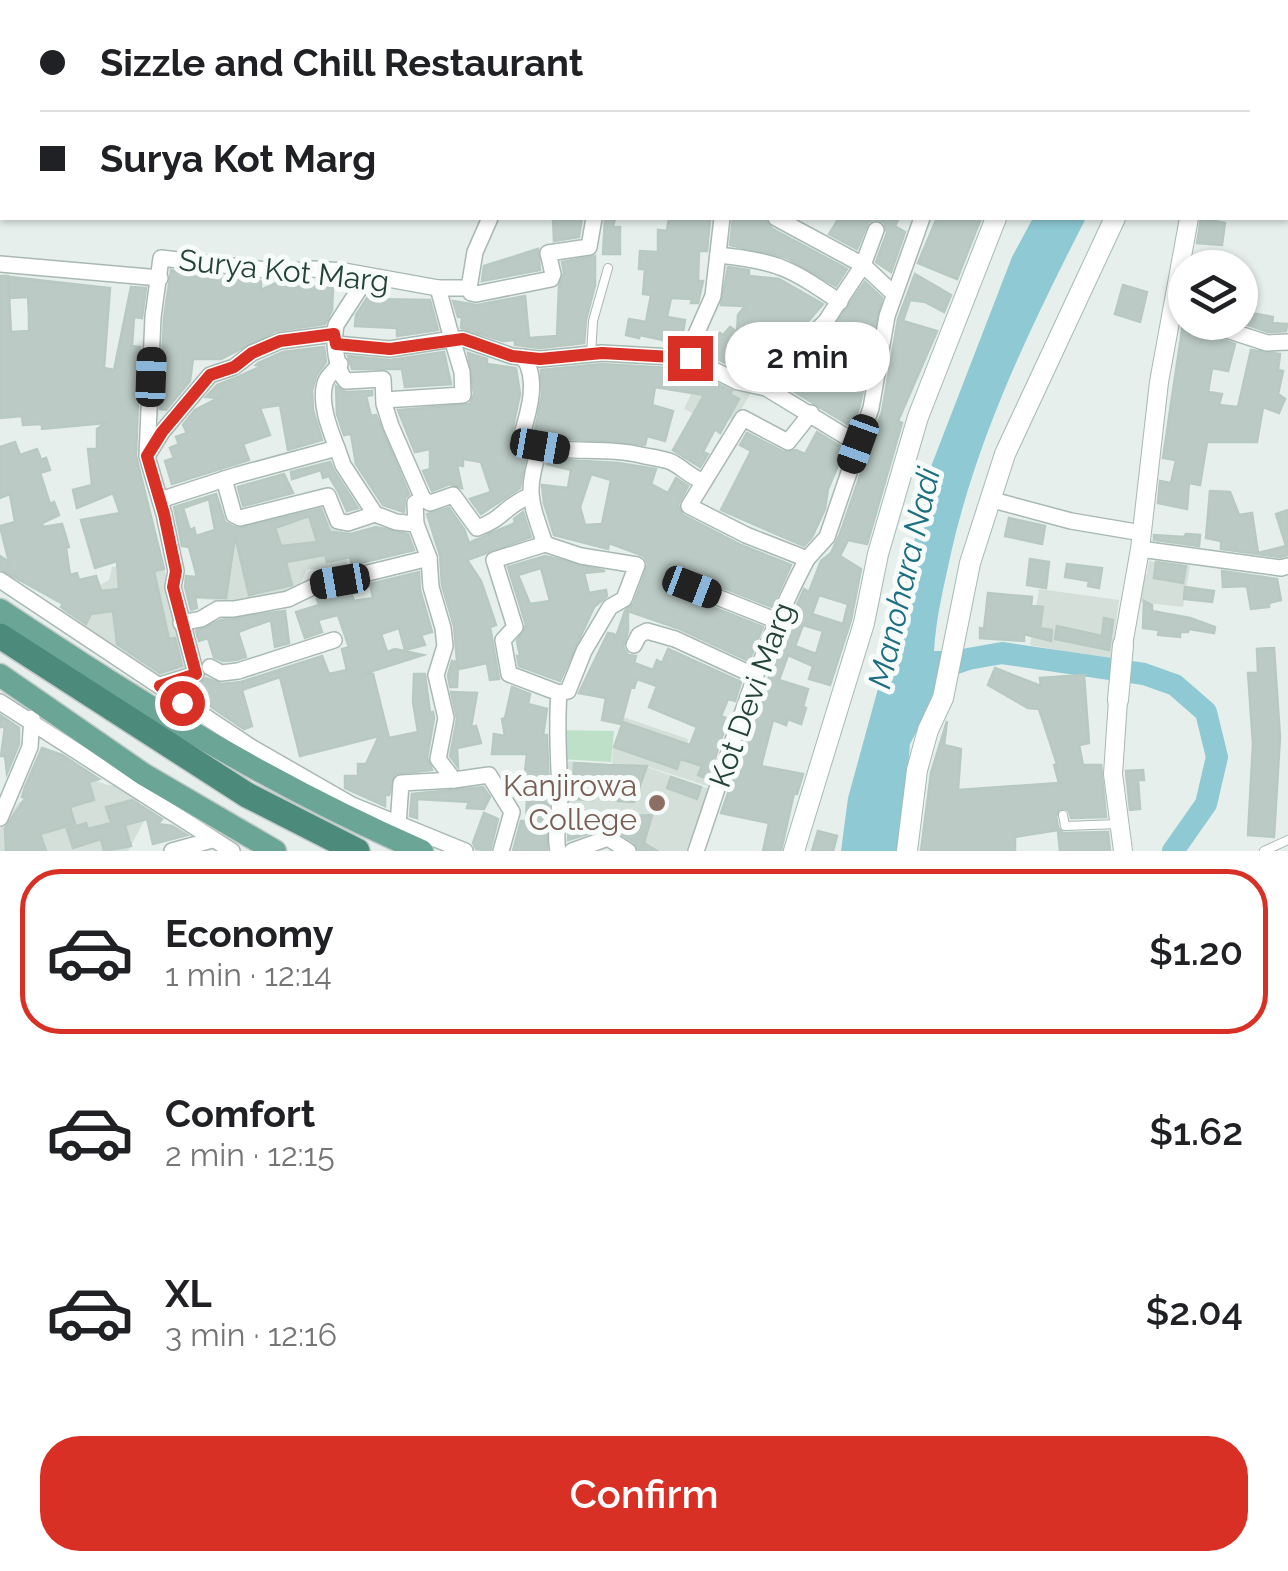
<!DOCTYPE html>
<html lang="en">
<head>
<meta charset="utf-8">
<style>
  :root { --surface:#fff; --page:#f2f2f2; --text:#202124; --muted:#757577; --line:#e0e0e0; --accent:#d93025 }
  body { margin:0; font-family:Raleway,sans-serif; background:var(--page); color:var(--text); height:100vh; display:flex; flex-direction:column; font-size:38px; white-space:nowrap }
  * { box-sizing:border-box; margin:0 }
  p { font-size:32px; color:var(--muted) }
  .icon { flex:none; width:55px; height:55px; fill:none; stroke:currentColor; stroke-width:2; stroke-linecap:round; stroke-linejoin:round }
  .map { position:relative; height:851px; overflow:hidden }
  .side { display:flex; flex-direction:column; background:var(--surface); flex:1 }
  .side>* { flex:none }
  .hud { position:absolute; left:0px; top:0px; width:1290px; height:220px; box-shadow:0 2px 8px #0004; display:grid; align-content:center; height:220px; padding:0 40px; background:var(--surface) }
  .buttons { position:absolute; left:1168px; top:250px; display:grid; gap:20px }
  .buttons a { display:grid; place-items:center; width:90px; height:90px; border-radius:50%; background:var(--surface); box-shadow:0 2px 8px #0004; font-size:50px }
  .end { position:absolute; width:45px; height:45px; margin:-22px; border:12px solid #d93025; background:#fff; box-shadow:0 0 0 5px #fff }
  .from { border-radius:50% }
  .bubble { position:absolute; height:70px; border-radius:35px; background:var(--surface); box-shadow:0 2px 8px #0004; font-size:32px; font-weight:600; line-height:70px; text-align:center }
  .car { position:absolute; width:30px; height:60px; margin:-30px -15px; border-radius:12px; box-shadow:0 0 8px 2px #0007; background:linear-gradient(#222 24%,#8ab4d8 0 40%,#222 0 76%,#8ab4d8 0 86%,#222 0) }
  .hud b { display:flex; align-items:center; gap:35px; height:95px; font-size:38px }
  .hud b+b { border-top:2px solid var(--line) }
  .hud i { width:25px; height:25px; background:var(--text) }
  ul { padding:18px 0 0; list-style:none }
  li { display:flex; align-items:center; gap:30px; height:165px; margin:0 20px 15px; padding:0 20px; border:5px solid transparent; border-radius:40px }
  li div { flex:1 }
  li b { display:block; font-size:38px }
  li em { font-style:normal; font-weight:600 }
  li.active { border-color:var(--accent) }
  li>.icon { width:90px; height:90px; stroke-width:1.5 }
  .button { display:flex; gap:20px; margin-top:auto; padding:20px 40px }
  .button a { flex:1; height:115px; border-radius:40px; background:var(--accent); color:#fff; font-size:40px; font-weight:600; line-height:115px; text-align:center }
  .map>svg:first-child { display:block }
  .built { fill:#d4dfda }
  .green { fill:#bfe0c8 }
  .water { fill:#8ec9d4 }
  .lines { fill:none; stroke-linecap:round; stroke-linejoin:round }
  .river { stroke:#8ec9d4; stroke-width:22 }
  .building { fill:#bbcac4; stroke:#b8c9c2; stroke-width:2.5; fill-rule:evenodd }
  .service-casing { stroke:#a8b8b2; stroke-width:10 }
  .minor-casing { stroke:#a8b8b2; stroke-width:18 }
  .tertiary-casing { stroke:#a8b8b2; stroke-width:20 }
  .secondary-casing { stroke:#a4bbb3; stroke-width:22 }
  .primary-casing { stroke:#c2cac8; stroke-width:25 }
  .trunk-casing { stroke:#c2cac8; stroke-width:28 }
  .service { stroke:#fff; stroke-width:8 }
  .minor { stroke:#fff; stroke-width:15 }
  .tertiary { stroke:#fff; stroke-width:18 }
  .secondary { stroke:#fff; stroke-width:20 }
  .primary { stroke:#6aa596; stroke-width:22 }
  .trunk { stroke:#4c8a7c; stroke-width:25 }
  .route { stroke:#d93025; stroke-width:12 }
  .education-dot { fill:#8d6e63; stroke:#f7fbf9; stroke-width:4 }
  .labels { text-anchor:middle; stroke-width:10; stroke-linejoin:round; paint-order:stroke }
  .street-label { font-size:30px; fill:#24423a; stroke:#f7fbf9 }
  .education-label { font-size:30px; fill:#785e54; stroke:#f7fbf9; text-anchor:end }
  .water-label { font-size:32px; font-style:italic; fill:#1c6f80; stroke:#f7fbf9 }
</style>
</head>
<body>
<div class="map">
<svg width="1288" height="851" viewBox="0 0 1288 851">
  <rect width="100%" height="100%" fill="#e6efeb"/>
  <!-- built -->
  <g class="built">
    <polygon points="705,365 752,391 734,422 724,416 718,425 684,409"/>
    <polygon points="331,495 342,520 347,566 327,570 307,569 297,591 227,606 212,600 201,599 201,582 218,544 237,539 233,523"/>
    <polygon points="157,561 165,572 193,670 161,684 140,670 116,647 106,656 90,651 61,618 62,604 109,580 112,567"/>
    <polygon points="1149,561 1190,566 1183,607 1139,602 1142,575 1147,575"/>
    <polygon points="1039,589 1119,600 1111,660 1030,645"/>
    <polygon points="623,717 688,739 686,748 723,760 714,788 627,760 709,789 686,851 629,851 610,837 608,812 560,811 561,761 608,764 610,793 613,749"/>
    <polygon points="93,780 108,785 134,784 144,821 128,851 0,851 0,829 19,802"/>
  </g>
  <!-- green -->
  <polygon class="green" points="557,730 614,731 611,762 559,759"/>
  <!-- water -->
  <path class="water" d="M 1033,218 L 1086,218 C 1031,326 978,434 951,553 C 944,586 936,617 934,651 L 944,651 L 933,700 L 910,744 L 901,851 L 841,851 L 848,798 L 893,634 L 932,464 L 1012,257 Z"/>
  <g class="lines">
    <!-- river -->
    <polyline class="river" points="933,671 968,659 1002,653 1144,674 1175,685 1206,712 1217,757 1206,804 1173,851"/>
  </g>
  <!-- building -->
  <g class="building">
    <polygon points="553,218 582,218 579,237 554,241"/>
    <polygon points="605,218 615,218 613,227 620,227 620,254 603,254"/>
    <polygon points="669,218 710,219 707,251 699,251 698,281 703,281 698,303 691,303 692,299 671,298 667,317 685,320 683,333 678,332 676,343 640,335 639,338 626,335 629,319 646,322 651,295 643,294 645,269 639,269 640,251 658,252 658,230 667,231"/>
    <polygon points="733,218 762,220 765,218 771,228 847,269 836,286 787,258 730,245"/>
    <polygon points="839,218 899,218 895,226 905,232 891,272 876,262 887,233 884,222 875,219 868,222 857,249 829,234"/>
    <polygon points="937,218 981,218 957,279 918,263"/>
    <polygon points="1201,218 1225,223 1222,245 1197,243"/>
    <polygon points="538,249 540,270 482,281 484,266"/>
    <polygon points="595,256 595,285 586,320 584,343 540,348 515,345 515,340 503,341 461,328 462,317 458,317 453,301 477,305 525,296 529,338 557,336 559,286 564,273 562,262"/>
    <polygon points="728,267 749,270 749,276 779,279 823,304 761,375 747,368 742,371 703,352 709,342 712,344 720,333 723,335 730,327 737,332 738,315 745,306 721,305"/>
    <polygon points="171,270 183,274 261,281 261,290 276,283 333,288 332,310 325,324 276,331 221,359 193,359 190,381 166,410 160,409 164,318"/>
    <path d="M 915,274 L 951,295 L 944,312 L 925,302 L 910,300 L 903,321 L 937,331 L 898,421 L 902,423 L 867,544 L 848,540 L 840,556 L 861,569 L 851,620 L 830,685 L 809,679 L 813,666 L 788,655 L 779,680 L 808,689 L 803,707 L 806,708 L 801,724 L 788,719 L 786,725 L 773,720 L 761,766 L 803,774 L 797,794 L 794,793 L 781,851 L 763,851 L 769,823 L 721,813 L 784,635 L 804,589 L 809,592 L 821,561 L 831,553 L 840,534 L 882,412 L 898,319 ZM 819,595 L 848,604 L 843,624 L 812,614 ZM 803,625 L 823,631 L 816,654 L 795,646 Z"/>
    <polygon points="0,276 8,276 11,332 29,331 29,315 28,297 10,298 9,277 110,288 104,368 114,370 131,287 146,288 142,318 134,317 132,346 140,347 136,456 164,569 154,571 169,639 175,638 182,666 160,673 117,644 113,611 91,614 86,624 61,607 63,604 0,569 0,556 9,562 0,526 15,522 10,494 0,498 0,447 15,442 20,455 37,449 41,460 46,458 50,470 40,473 50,504 54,502 59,515 42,523 43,527 62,524 69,547 66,548 70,575 77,573 79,580 96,576 101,591 119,589 117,561 95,568 81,520 120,513 113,493 77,508 73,490 92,485 88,449 97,449 97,429 105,423 42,429 42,424 23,425 22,416 0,418"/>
    <polygon points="865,282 882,298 860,405 852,427 782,384 802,361 813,367 815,364 826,369 827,365 838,369 848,350 825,338"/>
    <polygon points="1123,285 1147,292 1140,322 1115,314"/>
    <polygon points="371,292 373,299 430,300 438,330 397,336 397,328 355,326 356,315"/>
    <polygon points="1240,311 1273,317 1272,323 1287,324 1286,331 1268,332 1240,322"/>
    <polygon points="1184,317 1185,322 1191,323 1198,332 1235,344 1228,371 1212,368 1208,392 1222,394 1219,405 1238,407 1251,350 1280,354 1278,370 1283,371 1278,394 1285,399 1279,413 1263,407 1257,442 1207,442 1200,485 1189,483 1187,509 1158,503 1160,481 1171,483 1176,460 1163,458"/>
    <polygon points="324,347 326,362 316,376 312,391 313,410 322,440 288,450 280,405 260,408 270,435 243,444 249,460 172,484 165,461 174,458 170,448 179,444 176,437 187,433 183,425 195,410 218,398 206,397 217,385 238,377 262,366 256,365 258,363 283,352"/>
    <polygon points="444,352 451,384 405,387 402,369 352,369 348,356 391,360"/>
    <polygon points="468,353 487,359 487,364 516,368 520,394 511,436 527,451 520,488 481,514 470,499 491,492 481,462 463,459 463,466 457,465 462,488 450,484 432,491 423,471 430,469 430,449 415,452 398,410 470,404 474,394"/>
    <polygon points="602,364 687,369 732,391 730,394 739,399 720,433 715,429 703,452 708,454 700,467 673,450 704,395 655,387 652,405 673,411 665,441 647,436 645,445 554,438 544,436 535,430 542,395 541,370"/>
    <polygon points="336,386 346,392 372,391 372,395 366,396 371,416 376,415 409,494 405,498 404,512 383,505 356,464 351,434 344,435 337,414"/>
    <polygon points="817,432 845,449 828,489 825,509 812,537 804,546 721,510 751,451 740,445 747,433 784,452 796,450 805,454"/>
    <path d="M 548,459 L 618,463 L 656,469 L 651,484 L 668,493 L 676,478 L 688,486 L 678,505 L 683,515 L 741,545 L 791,565 L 772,607 L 696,577 L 689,576 L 682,582 L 681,590 L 687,597 L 763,627 L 749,661 L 680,629 L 628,611 L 628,631 L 623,647 L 628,655 L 636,656 L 634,663 L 653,670 L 657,660 L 662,663 L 668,649 L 741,682 L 735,701 L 728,699 L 721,716 L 728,719 L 708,779 L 698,775 L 702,766 L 680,759 L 677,769 L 614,747 L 623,722 L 690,745 L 697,727 L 649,707 L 657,686 L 637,679 L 634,688 L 631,687 L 621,724 L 602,720 L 606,698 L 579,693 L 608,633 L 614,634 L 615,640 L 625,611 L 634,603 L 648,564 L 644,556 L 609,543 L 608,549 L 554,535 L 544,503 L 542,485 L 568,488 L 571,470 L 547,464 ZM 591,474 L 611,480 L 602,524 L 585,525 L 580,507 Z"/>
    <polygon points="330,462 334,471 358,508 347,511 338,491 329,476 323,478 321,470 292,479 291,472"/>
    <polygon points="284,474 293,493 243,506 238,487"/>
    <polygon points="1210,491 1230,492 1239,515 1252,513 1258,553 1286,546 1276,514 1288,510 1288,555 1280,557 1221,549 1221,541 1206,538"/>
    <path d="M 216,494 L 225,522 L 236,528 L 321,509 L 330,532 L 351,534 L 376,527 L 408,534 L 414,550 L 352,565 L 350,557 L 327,562 L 325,555 L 286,562 L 292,585 L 249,595 L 235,536 L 226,598 L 195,597 L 197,608 L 191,610 L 185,587 L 186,576 L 197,577 L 189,547 L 182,546 L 174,507 ZM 209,499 L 215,530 L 196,536 L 194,528 L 190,530 L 183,508 ZM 309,516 L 317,542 L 281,546 L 275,528 Z"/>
    <polygon points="449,508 464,529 469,543 515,523 514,519 523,512 531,537 467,560 481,581 492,613 496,625 490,627 499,679 490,680 487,663 459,669 458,664 457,687 450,687 448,675 452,661 457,662 454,626 442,585 440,555 427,514"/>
    <polygon points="1009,518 1045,526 1042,544 1005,536"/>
    <polygon points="1186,534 1200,535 1199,546 1154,540 1154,535 1184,537"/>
    <path d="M 545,556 L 605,571 L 584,573 L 589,593 L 606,590 L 607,596 L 594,607 L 560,681 L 519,666 L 517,656 L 520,656 L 517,641 L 526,625 L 508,567 ZM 541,568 L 550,601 L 530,604 L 518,575 Z"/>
    <polygon points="1030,559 1049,562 1046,588 1027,585"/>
    <polygon points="1156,562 1186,566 1183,583 1154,578"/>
    <polygon points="1067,564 1102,568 1099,588 1088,586 1089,581 1065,577"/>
    <polygon points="1222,571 1277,579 1281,600 1269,603 1269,607 1251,609 1247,586 1223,587"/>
    <polygon points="419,572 420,590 432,632 421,635 425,645 405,650 399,628 381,634 387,652 395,649 423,655 363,674 373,674 389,738 418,732 413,702 414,674 425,674 430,713 433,712 434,718 427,758 432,770 395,774 389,795 385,795 385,806 345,788 345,776 358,776 358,764 366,764 379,736 300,756 280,677 242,690 252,726 244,729 185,689 200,684 206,678 221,684 241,682 322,656 329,674 347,670 342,649 349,647 338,615 318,620 322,632 305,638 296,612 319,605 317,599 350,589 354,601 373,598 370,584"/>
    <polygon points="1185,587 1214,591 1212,602 1184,599"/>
    <polygon points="988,593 1032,597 1031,606 1043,607 1040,628 1052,630 1051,641 1024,634 1024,641 980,638 980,628 984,629"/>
    <polygon points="1144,601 1152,605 1152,611 1190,618 1215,627 1214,633 1189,629 1188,632 1180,632 1180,637 1158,635 1159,630 1143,628"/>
    <polygon points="285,611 289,643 275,647 271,620 238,632 246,657 236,660 223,661 214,657 208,638 199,641 196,631 221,620"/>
    <polygon points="1104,618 1113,620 1109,650 1055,639 1057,626 1102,636"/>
    <polygon points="1274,648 1280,737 1274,837 1248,835 1253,744 1248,673 1258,673 1257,649"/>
    <polygon points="995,668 1041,686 1040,678 1084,675 1089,743 1079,745 1083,765 1101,765 1106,817 1071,818 1069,811 1063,808 1056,816 1058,828 1063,833 1108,832 1110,851 1060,851 1058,830 1015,837 1015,851 921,851 931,773 947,721 944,745 961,749 958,790 1059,783 1054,765 1057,764 1039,709 1028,708 988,685"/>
    <polygon points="512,687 530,694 528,704 547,709 543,735 547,735 549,796 547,851 513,851 521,821 526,821 527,798 522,797 527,754 492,754 494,734 505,736 502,719 505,718"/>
    <polygon points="451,692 477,693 471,727 476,726 481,743 457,748 458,767 450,756 457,719"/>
    <polygon points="0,715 19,728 19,744 7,773 5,756 1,756 5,727 0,727"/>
    <polygon points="42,748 62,755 99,779 89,782 94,800 70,807 75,824 40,834 46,851 6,851 5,828 26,797 22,797 25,787"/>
    <polygon points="574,763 608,765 647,766 634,802 618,801 620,794 593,793 592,800 573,799"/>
    <polygon points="1143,770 1144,780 1138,780 1140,809 1130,810 1126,771"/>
    <polygon points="671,777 701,787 697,799 667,788"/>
    <polygon points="483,787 490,797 484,809 467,808 469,802 417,799 417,818 410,816 412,794"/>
    <polygon points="132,800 162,819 158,824 172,826 187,835 153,844 147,819 125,825 131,846 104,851 101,839 73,848 67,829 86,823 88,829 111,823 106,807"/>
    <polygon points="484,813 498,819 490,851 476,849 473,843"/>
    <polygon points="652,815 644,843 657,851 639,851 634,842 610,827 568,840 569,819"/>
    <polygon points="818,831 837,836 833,851 812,851"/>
  </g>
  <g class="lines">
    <defs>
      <g id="service">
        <polyline points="19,0 21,2"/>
        <polyline points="591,355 593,321 608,268"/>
        <polyline points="1063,815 1065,826 1119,824"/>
        <polyline points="1264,851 1288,840"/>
      </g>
      <g id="minor">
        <polyline points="524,0 525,2"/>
        <polyline points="583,0 584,2"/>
        <polyline points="715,0 716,2"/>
        <polyline points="766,2 769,0"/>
        <polyline points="991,2 992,0"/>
        <polyline points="876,230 863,265 894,294"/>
        <path d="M 718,255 C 779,261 791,269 840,302"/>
        <polyline points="0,264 160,278"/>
        <path d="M 367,277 L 336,325 C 333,340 336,371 346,381 L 383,379 L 384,404 L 391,426 L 423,499 L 415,503 L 416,524 L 429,558 L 431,587 L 443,628 L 445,646 L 436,675 L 446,718 L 438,759 L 454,780 L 489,775 L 512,812 L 501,851"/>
        <polyline points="438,288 469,288 475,252 490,218"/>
        <polyline points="469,288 471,293 476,294 551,279 553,274 548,253 589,247 594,218"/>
        <polyline points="1202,322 1267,343 1288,342"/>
        <polyline points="336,344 390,349 452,339 462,372 463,395 384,400"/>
        <path d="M 523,357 C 539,378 529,411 522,434 L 540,447"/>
        <polyline points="690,358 693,341 713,296 722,218"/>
        <polyline points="766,388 778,369 826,321 863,265 776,218"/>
        <path d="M 337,448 C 330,430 319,403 325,383 C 327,376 335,370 340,364"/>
        <polyline points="149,453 162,432 210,375 234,367 252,353 280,341 334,334"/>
        <polyline points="224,479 234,515 240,518 328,496 338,521 348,523 375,514"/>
        <path d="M 423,499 L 430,503 L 453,495 L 477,528 C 502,520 505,506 529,496"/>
        <polyline points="989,499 1071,521 1142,533"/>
        <polyline points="160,500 237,475 337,448 343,465 375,514 396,522 416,524"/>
        <path d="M 545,544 L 494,560 L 515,627 L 503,640 L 509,674 L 559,693 C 556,728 559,762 560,796 C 560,815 554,833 558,851"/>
        <polyline points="1140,549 1281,568 1288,566"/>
        <polyline points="807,559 827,537 871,408 887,316 922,218"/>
        <polyline points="0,580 251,747 352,805 465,851"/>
        <polyline points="692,587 775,620"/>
        <polyline points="181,623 201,619 218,609 234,609 288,599 315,586 429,558"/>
        <polyline points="634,645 639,635 647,631 675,639 753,675"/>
        <polyline points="210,667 221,673 238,671 334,640"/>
        <polyline points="160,685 196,674 173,587 176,571 164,514 147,456 153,317 161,258 284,272 313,269 344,271 438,288 452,339 463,339 512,356 540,359 602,353 690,358 738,382 766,388 858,444"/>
        <path d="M 559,693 L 568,691 L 584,651 L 610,607 L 624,599 L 637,565 L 581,556 L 545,544 C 530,500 525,492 540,447 C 575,453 610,447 645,456 C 653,457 661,459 669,461 C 682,466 690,478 704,481"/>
        <polyline points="0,702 232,851"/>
        <polyline points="0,818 30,747 32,718"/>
        <polyline points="398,825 401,783 454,780"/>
        <polyline points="172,851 212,840"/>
        <polyline points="572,851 608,838 628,851"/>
        <path d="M 696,851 C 731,751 757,653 807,559 L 746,535 L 689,506 L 743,418 L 788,442 L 811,413"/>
      </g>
      <g id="tertiary">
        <polyline points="1259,2 1260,0"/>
        <polyline points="1123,645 1140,549 1159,382 1189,218"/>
        <polyline points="1118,700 1113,774 1123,851"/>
      </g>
      <g id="secondary">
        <polyline points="1131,2 1132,0"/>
        <polyline points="1224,2 1226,0"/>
        <polyline points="1118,700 1123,645"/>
        <polyline points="794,851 864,623 878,554 918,417 996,218"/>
        <polyline points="907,851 917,770 928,730 943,698 970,563 1005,454 1115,218"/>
      </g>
      <g id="primary">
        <path d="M 0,610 C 136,701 272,786 422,851"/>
        <polyline points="0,675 143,774 275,851"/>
      </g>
      <polyline id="trunk" points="0,636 247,795 357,851"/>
    </defs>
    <!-- service casing -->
    <use href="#service" class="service-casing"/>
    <!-- minor casing -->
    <use href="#minor" class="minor-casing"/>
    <!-- tertiary casing -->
    <use href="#tertiary" class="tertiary-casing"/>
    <!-- secondary casing -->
    <use href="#secondary" class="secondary-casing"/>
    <!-- primary casing -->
    <use href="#primary" class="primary-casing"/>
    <!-- trunk casing -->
    <use href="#trunk" class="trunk-casing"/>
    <!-- service -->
    <use href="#service" class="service"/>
    <!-- minor -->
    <use href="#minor" class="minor"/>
    <!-- tertiary -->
    <use href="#tertiary" class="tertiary"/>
    <!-- secondary -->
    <use href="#secondary" class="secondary"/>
    <!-- primary -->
    <use href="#primary" class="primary"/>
    <!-- trunk -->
    <use href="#trunk" class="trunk"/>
  </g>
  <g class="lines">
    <!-- route -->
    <polyline class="route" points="182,703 160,686 196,674 173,587 176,571 164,514 147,456 162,432 210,375 234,367 252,353 280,341 334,334 336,344 390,349 463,339 512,356 540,359 602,353 690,358"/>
  </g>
  <!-- markers -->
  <circle class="education-dot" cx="657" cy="803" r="10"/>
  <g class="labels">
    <!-- street labels -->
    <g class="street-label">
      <text transform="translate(284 271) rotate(6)" y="10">Surya Kot Marg</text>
      <text transform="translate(752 695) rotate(-70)" y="10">Kot Devi Marg</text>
    </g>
    <!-- education labels -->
    <g class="education-label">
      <text x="637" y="796">Kanjirowa<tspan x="637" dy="34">College</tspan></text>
    </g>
    <!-- water labels -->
    <g class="water-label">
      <text transform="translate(904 578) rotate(-77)" y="11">Manohara Nadi</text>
    </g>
  </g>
</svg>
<div class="buttons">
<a><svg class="icon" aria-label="layers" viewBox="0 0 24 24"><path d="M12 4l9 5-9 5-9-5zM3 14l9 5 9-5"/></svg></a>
</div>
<i class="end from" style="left:182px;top:703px"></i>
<i class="end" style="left:690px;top:358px"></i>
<div class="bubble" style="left:725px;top:322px;width:165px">2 min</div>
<i class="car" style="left:151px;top:377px;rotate:2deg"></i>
<i class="car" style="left:858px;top:444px;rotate:200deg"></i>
<i class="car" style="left:540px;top:446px;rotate:100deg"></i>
<i class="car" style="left:340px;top:581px;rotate:260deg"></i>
<i class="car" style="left:692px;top:587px;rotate:111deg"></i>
<div class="hud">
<b><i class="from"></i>Sizzle and Chill Restaurant</b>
<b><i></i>Surya Kot Marg</b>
</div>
</div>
<section class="side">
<ul>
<li class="active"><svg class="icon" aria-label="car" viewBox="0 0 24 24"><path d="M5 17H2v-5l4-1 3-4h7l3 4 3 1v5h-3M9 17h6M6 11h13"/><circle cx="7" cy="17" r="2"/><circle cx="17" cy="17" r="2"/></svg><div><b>Economy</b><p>1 min · 12:14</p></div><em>$1.20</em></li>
<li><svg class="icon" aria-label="car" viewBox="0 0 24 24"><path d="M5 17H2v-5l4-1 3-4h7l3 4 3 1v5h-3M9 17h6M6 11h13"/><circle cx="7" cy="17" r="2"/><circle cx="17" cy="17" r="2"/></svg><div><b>Comfort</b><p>2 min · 12:15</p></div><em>$1.62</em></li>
<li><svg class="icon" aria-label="car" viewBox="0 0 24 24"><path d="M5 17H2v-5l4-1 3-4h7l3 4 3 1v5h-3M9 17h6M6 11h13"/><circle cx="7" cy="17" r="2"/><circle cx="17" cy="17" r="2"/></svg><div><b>XL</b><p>3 min · 12:16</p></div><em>$2.04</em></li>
</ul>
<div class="button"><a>Confirm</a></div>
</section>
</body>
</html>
